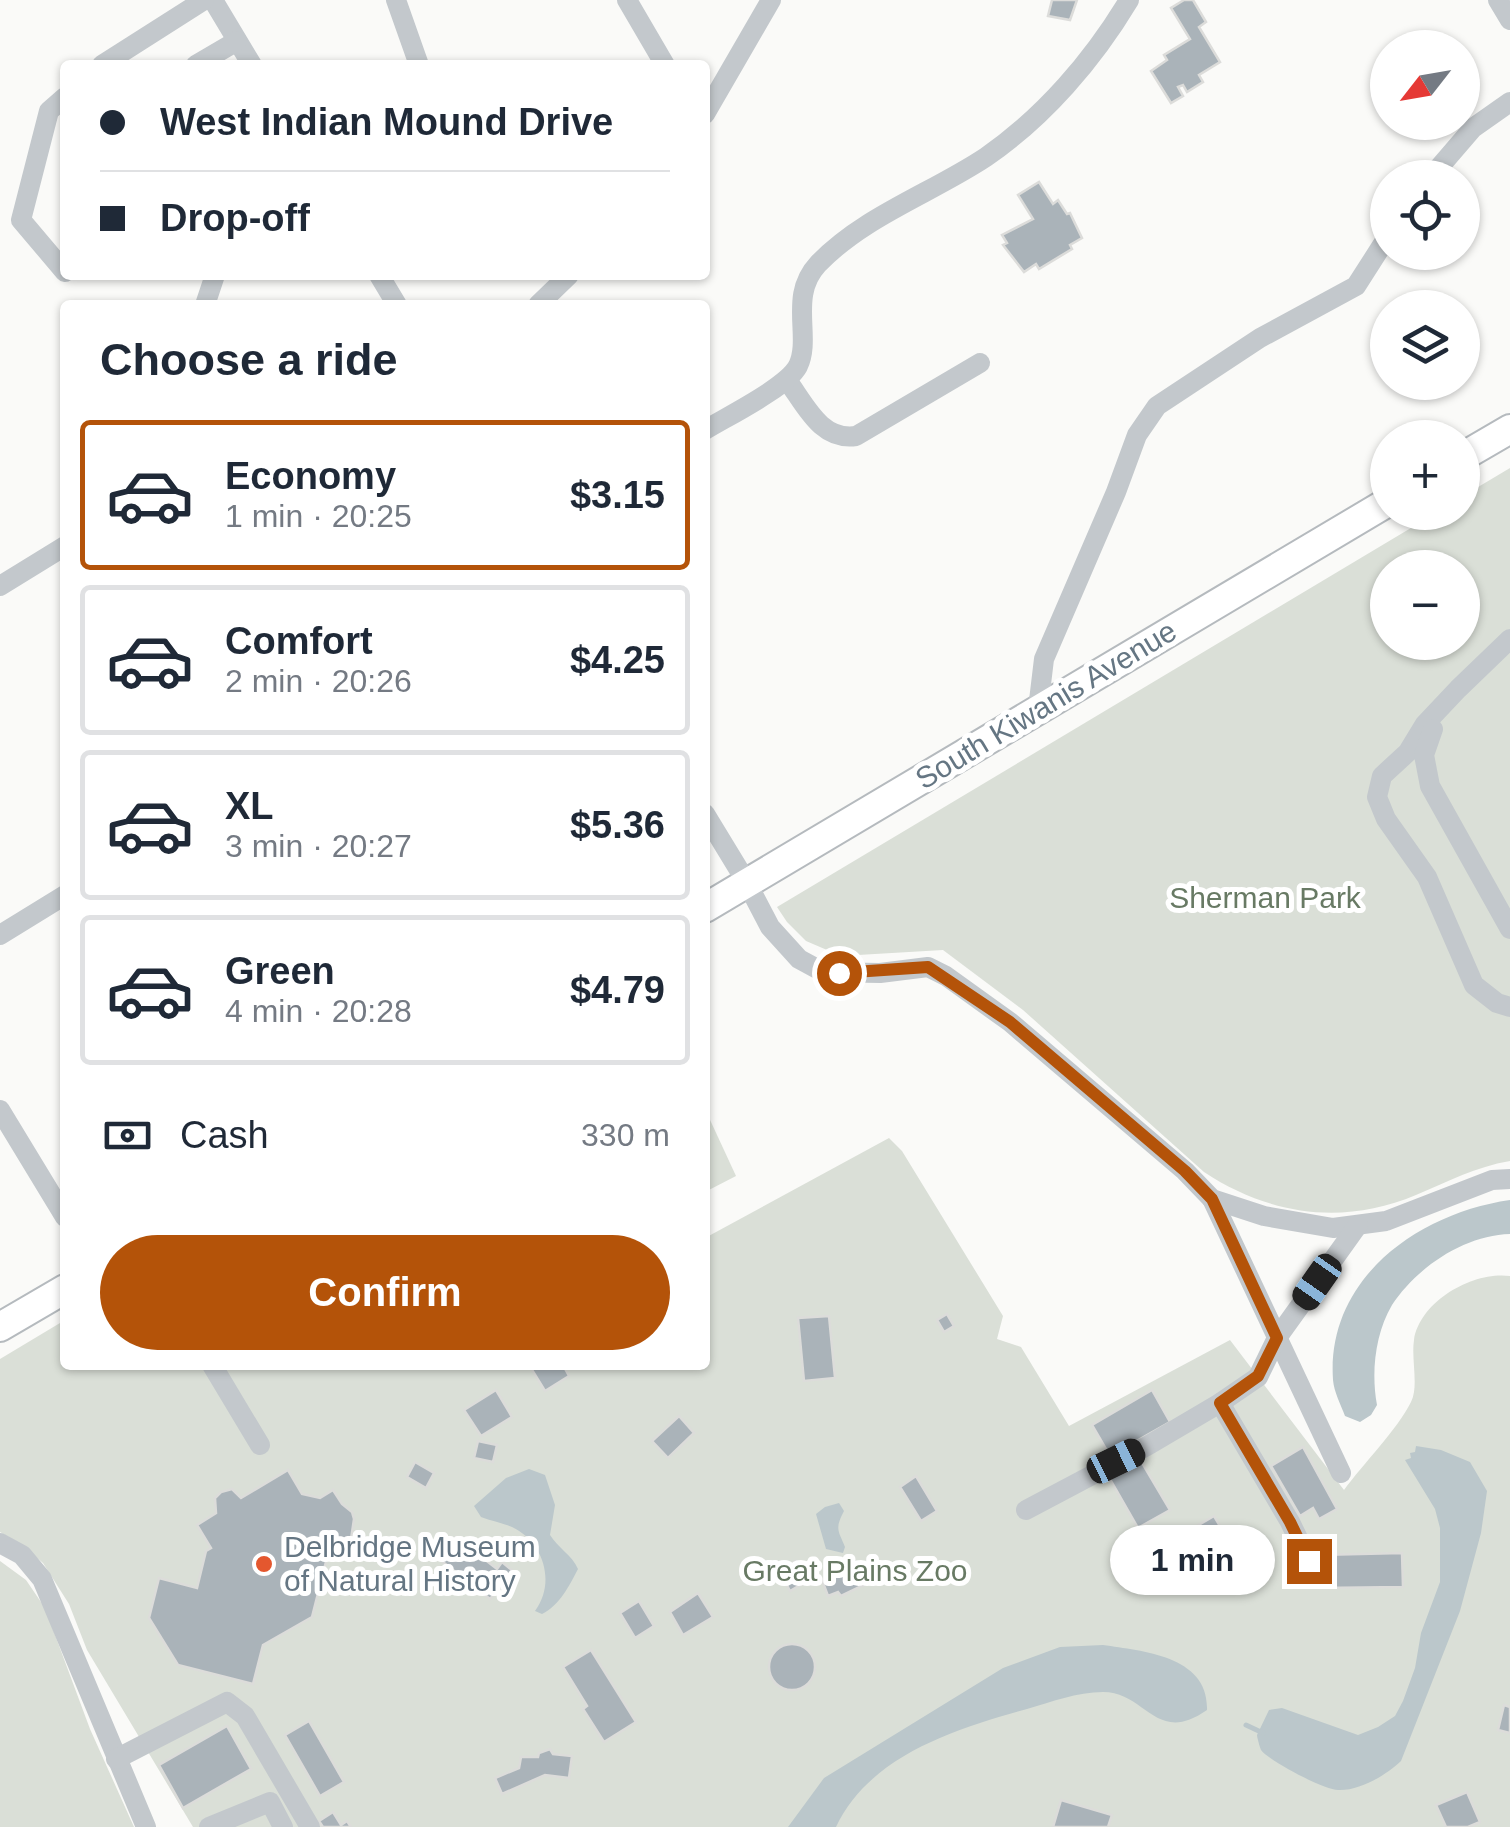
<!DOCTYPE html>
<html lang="en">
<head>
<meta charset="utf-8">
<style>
  :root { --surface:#fff; --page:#f2f2f3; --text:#1f2937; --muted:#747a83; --line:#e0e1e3; --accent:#b45309 }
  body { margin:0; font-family:Arial,sans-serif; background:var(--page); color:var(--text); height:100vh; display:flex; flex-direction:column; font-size:38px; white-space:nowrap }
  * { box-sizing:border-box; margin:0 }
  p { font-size:32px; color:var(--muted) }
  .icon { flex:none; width:55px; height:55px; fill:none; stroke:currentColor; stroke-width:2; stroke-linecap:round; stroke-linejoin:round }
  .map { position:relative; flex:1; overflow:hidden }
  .panel { position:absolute; left:60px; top:300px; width:650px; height:1070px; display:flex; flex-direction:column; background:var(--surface); border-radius:10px; box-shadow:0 2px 8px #0004 }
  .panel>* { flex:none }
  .top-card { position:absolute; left:60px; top:60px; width:650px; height:220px; border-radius:10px; box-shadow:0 2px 8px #0004; display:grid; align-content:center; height:220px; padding:0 40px; background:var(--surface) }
  .needle { width:65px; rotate:239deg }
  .tools { position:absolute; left:1370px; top:30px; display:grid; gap:20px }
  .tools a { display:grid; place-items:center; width:110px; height:110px; border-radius:50%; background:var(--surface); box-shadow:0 2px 8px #0004; font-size:50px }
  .end { position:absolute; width:45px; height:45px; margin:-22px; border:12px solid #b45309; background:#fff; box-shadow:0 0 0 5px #fff }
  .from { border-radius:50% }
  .bubble { position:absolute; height:70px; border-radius:35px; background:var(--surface); box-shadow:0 2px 8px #0004; font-size:32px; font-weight:700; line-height:70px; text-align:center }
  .car { position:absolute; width:30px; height:60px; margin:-30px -15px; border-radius:12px; box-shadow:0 0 8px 2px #0007; background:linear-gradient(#222 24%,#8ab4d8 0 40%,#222 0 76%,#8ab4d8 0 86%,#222 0) }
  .top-card b { display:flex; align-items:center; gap:35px; height:95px; font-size:38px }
  .top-card b+b { border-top:2px solid var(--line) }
  .top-card i { width:25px; height:25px; background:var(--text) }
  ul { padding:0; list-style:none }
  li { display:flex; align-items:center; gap:30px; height:150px; margin:0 20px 15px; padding:0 20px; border:5px solid var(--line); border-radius:10px }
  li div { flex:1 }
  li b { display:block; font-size:38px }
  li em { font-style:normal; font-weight:700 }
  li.active { border-color:var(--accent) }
  li>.icon { width:90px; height:90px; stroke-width:1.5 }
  h2 { padding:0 40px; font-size:45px; line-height:120px }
  .pay { display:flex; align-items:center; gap:25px; height:110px; padding:0 40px; font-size:38px }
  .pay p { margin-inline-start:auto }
  .action { display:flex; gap:20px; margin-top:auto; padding:20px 40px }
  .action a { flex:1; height:115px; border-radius:60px; background:var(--accent); color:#fff; font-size:40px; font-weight:700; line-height:115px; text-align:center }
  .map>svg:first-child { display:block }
  .green { fill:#dadfd7; fill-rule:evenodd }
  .water { fill:#bbc7cb }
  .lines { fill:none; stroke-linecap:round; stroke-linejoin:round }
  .stream { stroke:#bbc7cb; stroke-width:5 }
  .building { fill:#aab3b9; stroke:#dcdcda; stroke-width:2.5 }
  .major-casing { stroke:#b5babe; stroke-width:32 }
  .minor { stroke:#c3c8cc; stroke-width:20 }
  .major { stroke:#fff; stroke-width:28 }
  .route { stroke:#b45309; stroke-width:12 }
  .poi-dot { fill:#e4572e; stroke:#fff; stroke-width:4 }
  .labels { text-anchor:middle; stroke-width:10; stroke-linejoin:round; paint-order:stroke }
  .street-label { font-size:30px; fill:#657683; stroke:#fff }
  .park-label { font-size:30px; fill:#687a64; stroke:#fff }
  .poi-label { font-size:30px; fill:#657683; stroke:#fff; text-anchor:start }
</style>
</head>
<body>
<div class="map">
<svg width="1510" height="1827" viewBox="0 0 1510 1827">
  <rect width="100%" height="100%" fill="#fafaf8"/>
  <!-- green -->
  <g class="green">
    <path d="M 1510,468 L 1510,1161 C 1475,1167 1449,1181 1416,1195 C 1343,1226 1269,1215 1204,1172 L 1023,1010 L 943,950 L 841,956 L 806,941 L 787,922 L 777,907 L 1436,513 L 1462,512 L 1463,496 ZM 1388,568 L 1462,568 L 1462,642 L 1388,642 Z"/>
    <polygon points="705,1109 736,1176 705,1192"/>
    <path d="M 889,1138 L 902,1151 L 1003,1316 L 997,1339 L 1021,1347 L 1069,1426 L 1230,1340 L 1344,1490 C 1363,1464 1397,1430 1411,1402 C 1419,1386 1411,1359 1414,1340 C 1420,1301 1473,1271 1510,1276 L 1510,1827 L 193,1827 L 87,1650 L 69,1604 L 43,1563 L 21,1544 L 0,1532 L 0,1359 L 65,1320 L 65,1365 L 705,1365 L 705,1238 Z"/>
    <polygon points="0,1561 26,1580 45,1608 90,1729 134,1827 0,1827"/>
  </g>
  <!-- water -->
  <g class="water">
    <path d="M 1510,1200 L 1510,1234 C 1465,1235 1417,1267 1392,1305 C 1375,1334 1371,1373 1377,1405 L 1371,1415 L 1360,1422 L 1345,1416 C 1341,1405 1334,1392 1333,1380 C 1326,1278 1419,1213 1510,1200 Z"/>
    <path d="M 1416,1446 L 1441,1450 L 1470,1462 L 1487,1491 L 1481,1533 L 1460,1611 L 1401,1761 C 1386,1775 1360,1791 1338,1790 C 1324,1790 1269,1761 1261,1750 C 1260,1748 1257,1737 1257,1735 L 1269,1710 L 1282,1708 L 1358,1735 L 1378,1727 L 1395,1716 L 1403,1701 L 1415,1668 L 1421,1633 L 1440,1582 L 1440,1528 L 1435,1509 L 1405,1460 L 1411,1458 L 1410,1453 L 1415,1452 Z"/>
    <path d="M 529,1469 L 545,1475 L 555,1505 L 550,1535 C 558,1548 572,1555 578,1569 C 569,1586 560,1605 542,1614 L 535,1611 C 556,1583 544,1542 512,1527 C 503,1523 491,1521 481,1517 L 474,1506 L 506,1478 Z"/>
    <path d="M 839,1503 L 844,1511 C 834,1530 839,1531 845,1547 L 843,1553 L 826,1549 L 816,1514 L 825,1507 Z"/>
    <path d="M 1103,1645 C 1143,1651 1209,1656 1207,1710 C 1156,1746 1146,1692 1103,1692 C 1077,1692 1051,1702 1027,1709 C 956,1729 870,1755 836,1827 L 788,1827 L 824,1778 L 1003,1668 L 1060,1647 Z"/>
  </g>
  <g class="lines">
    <!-- stream -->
    <polyline class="stream" points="1246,1725 1263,1733"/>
  </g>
  <!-- building -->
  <g class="building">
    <polygon points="1052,0 1077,0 1070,20 1048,16"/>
    <polygon points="1184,0 1193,0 1206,22 1199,27 1220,62 1199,75 1203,82 1187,92 1183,85 1178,87 1183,96 1171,103 1151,71 1167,60 1164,55 1190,39 1171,8"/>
    <polygon points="1039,182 1053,204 1058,200 1067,214 1070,213 1082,238 1070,245 1072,249 1039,269 1036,264 1024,272 1003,245 1007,243 1002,235 1033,219 1018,195"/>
    <polygon points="947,1314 954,1326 944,1332 937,1320"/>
    <polygon points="829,1316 835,1378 804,1381 798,1318"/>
    <polygon points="529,1365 563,1365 569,1376 545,1391"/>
    <polygon points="496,1390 512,1417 481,1436 464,1410"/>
    <polygon points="1152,1390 1170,1422 1110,1456 1092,1425"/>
    <polygon points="679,1416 694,1433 668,1458 652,1441"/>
    <polygon points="478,1441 497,1445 493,1462 474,1458"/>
    <polygon points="1303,1447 1337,1509 1319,1519 1313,1508 1300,1516 1271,1466"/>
    <polygon points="1141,1461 1170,1510 1138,1528 1110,1479"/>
    <polygon points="415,1462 434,1473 426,1488 407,1477"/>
    <polygon points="288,1470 302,1494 320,1498 333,1490 342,1504 352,1512 354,1519 350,1546 331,1542 312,1617 263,1645 253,1684 178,1665 149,1618 159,1578 197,1588 206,1551 211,1548 197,1525 216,1513 215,1498 221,1492 232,1489 241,1498"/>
    <polygon points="916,1476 937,1511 921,1521 900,1487"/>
    <polygon points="1214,1516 1234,1550 1186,1579 1166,1544"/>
    <polygon points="456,1537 497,1569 502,1562 513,1571 490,1599 439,1559"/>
    <polygon points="1402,1553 1403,1587 1320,1588 1319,1555"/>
    <polygon points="796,1561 807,1581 790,1591 779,1570"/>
    <polygon points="863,1563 870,1582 841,1596 838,1592 828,1596 822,1580"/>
    <polygon points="698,1593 713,1617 683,1635 670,1612"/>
    <polygon points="639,1601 654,1626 635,1638 620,1613"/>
    <circle cx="792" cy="1667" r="23"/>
    <polygon points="591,1650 636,1722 604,1742 583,1709 587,1706 563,1667"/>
    <polygon points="1504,1705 1510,1707 1510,1733 1498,1730"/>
    <polygon points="309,1721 344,1782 320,1796 285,1735"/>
    <polygon points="227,1726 251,1769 183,1808 159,1765"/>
    <polygon points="550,1749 553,1754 572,1756 569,1778 545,1775 502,1794 495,1778 519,1768 521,1757 538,1757 539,1753"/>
    <polygon points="1467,1792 1480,1822 1468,1827 1446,1827 1436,1805"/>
    <polygon points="1061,1800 1112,1815 1108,1827 1053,1827"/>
    <polygon points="333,1812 341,1825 347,1821 351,1827 323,1827 319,1821"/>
  </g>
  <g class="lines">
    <defs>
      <g id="major">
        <polyline points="1462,457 1510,429"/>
        <polyline points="705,908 1388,502"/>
        <polyline points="0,1327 65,1289"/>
      </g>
    </defs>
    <!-- major casing -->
    <use href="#major" class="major-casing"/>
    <!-- minor -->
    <g class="minor">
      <polyline points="213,0 252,65"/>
      <polyline points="396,0 419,65"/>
      <polyline points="627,0 665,65"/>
      <polyline points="1498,0 1510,20"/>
      <polyline points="102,65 204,0"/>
      <polyline points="196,65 237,41"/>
      <polyline points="65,97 49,111 21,220 65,272"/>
      <polyline points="705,114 771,0"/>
      <polyline points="1430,178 1473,128 1510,102"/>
      <polyline points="379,275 397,305"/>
      <polyline points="205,305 215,275"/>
      <polyline points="538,305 569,275"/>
      <path d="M 787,380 C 806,406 821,441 856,436 L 980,363"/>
      <path d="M 705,430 C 728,416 787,387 798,366 C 812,337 788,296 818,264 C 864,216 932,193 986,157 C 1044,117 1093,60 1129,0"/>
      <polyline points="0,586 65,546"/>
      <polyline points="1510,639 1458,689 1425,724 1408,752 1382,776 1377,797 1386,819 1427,877 1474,985 1497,1003 1510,1007"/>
      <polyline points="1038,709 1044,659 1116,492 1137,435 1157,406 1260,338 1356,286 1388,236"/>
      <polyline points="1433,729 1424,755 1430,786 1510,929"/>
      <polyline points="705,814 747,883 770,927 799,959 823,972 880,973 928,967 946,976 1010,1022 1185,1171 1212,1199 1264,1216 1333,1228 1386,1221 1492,1180 1510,1179"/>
      <polyline points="0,935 65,895"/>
      <polyline points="0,1110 65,1217"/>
      <polyline points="1212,1199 1341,1473"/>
      <polyline points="212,1365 260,1445"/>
      <polyline points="1220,1403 1290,1522 1309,1561"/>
      <polyline points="1026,1510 1147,1446 1220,1403 1258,1377 1277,1338 1358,1225"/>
      <polyline points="0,1543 22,1555 42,1579 146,1827"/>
      <polyline points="116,1759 227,1702 245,1716 310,1827"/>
      <polyline points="209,1827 270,1802 283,1827"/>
    </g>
    <!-- major -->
    <use href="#major" class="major"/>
  </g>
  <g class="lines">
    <!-- route -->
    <polyline class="route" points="839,973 928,967 1010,1022 1185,1171 1212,1199 1277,1338 1258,1376 1220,1403 1290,1522 1309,1561"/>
  </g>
  <!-- markers -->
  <circle class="poi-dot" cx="264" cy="1564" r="10"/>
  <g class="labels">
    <!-- street labels -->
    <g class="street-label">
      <text transform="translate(1046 705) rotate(-31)" y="10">South Kiwanis Avenue</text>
    </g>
    <!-- park labels -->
    <g class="park-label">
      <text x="1265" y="908">Sherman Park</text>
      <text x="855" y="1581">Great Plains Zoo</text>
    </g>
    <!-- poi labels -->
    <g class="poi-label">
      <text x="284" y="1557">Delbridge Museum<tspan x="284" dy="34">of Natural History</tspan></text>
    </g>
  </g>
</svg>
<div class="tools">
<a><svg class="needle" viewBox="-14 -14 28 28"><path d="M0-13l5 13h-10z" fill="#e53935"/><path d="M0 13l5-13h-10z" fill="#747a83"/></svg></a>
<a><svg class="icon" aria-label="locate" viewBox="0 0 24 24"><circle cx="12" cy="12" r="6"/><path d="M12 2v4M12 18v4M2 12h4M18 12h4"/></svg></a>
<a><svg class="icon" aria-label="layers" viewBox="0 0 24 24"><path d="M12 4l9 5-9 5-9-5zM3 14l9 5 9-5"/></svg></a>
<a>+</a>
<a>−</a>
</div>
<i class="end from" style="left:839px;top:973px"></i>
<i class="end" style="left:1309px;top:1561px"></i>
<div class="bubble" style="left:1110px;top:1525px;width:165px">1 min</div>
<i class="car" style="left:1317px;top:1282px;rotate:215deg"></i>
<i class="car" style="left:1116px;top:1461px;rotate:64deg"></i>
<div class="top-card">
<b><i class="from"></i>West Indian Mound Drive</b>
<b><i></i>Drop-off</b>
</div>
<section class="panel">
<h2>Choose a ride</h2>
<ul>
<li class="active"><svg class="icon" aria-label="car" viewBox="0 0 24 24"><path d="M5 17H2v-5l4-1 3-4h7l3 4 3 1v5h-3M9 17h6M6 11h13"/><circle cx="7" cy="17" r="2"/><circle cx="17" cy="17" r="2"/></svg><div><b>Economy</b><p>1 min · 20:25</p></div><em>$3.15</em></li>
<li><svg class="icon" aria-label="car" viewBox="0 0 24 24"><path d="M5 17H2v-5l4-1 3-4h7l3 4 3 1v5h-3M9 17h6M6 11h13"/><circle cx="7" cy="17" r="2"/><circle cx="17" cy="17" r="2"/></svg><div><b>Comfort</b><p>2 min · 20:26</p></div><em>$4.25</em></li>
<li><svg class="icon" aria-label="car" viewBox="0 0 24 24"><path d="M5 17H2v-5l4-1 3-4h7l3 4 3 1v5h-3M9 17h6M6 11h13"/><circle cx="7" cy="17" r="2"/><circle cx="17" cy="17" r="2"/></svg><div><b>XL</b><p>3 min · 20:27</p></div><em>$5.36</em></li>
<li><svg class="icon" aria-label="car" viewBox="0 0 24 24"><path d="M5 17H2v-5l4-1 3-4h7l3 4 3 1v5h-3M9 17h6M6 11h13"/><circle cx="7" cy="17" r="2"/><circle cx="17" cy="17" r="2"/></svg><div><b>Green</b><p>4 min · 20:28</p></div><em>$4.79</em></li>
</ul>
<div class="pay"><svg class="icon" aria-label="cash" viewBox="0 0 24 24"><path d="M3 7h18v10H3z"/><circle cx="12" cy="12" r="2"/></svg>Cash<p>330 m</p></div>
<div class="action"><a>Confirm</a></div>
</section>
</div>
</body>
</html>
